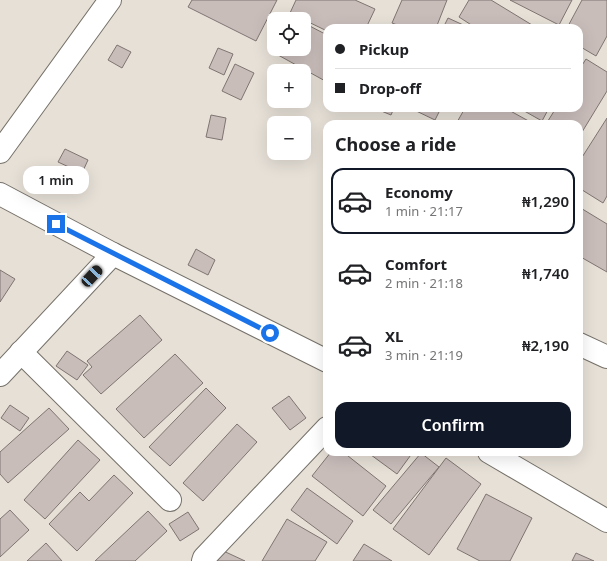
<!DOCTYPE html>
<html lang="en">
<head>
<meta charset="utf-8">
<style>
  :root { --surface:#fff; --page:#f6f6f6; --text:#202124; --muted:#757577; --line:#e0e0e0; --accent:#111827 }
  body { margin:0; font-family:"Noto Sans",sans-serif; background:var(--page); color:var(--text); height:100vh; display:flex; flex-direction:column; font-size:15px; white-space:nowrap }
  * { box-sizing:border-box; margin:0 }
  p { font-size:13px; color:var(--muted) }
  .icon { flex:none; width:22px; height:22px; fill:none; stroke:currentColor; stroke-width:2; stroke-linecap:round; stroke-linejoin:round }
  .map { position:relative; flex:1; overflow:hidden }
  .side { position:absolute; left:323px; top:120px; width:260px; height:336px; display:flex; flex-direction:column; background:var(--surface); border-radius:12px; box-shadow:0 4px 16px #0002 }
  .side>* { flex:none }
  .top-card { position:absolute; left:323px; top:24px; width:260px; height:88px; border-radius:12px; box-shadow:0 4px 16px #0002; display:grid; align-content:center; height:88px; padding:0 12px; background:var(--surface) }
  .buttons { position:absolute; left:267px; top:12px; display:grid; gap:8px }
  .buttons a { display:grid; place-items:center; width:44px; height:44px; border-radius:8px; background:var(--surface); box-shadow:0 4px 16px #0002; font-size:20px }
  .end { position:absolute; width:18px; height:18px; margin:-9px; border:5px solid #1a73e8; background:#fff; box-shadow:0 0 0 2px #fff }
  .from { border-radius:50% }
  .bubble { position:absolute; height:28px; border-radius:12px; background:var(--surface); box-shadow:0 4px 16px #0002; font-size:13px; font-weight:600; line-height:28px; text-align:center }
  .car { position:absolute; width:12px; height:24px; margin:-12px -6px; border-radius:5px; box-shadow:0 0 3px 1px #0007; background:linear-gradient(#222 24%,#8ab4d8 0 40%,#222 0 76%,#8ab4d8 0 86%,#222 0) }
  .top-card b { display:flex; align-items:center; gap:14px; height:38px; font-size:15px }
  .top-card b+b { border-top:1px solid var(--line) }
  .top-card i { width:10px; height:10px; background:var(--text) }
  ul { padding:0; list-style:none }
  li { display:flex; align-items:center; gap:12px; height:66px; margin:0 8px 6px; padding:0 4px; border:2px solid transparent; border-radius:12px }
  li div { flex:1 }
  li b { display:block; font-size:15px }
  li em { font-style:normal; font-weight:600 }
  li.on { border-color:var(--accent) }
  li>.icon { width:36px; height:36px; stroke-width:1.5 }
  h2 { padding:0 12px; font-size:18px; line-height:48px }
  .cta { display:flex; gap:8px; margin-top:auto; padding:8px 12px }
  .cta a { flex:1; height:46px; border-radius:12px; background:var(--accent); color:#fff; font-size:16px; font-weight:600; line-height:46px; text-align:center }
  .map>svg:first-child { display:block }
  .building { fill:#c9bdba; stroke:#7f7471 }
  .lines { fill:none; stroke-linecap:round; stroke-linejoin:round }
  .street-casing { stroke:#767169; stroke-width:24 }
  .street { stroke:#fff; stroke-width:22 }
  .route { stroke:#1a73e8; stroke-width:5 }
</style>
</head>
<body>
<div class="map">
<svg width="607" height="561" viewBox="0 0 607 561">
  <rect width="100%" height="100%" fill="#e6e0d7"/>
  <!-- building -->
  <g class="building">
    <polygon points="192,0 277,0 256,41 188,7"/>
    <polygon points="296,0 355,0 375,9 366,28 327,28 327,31 290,13"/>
    <polygon points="402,0 447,0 436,28 405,28 392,23"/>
    <polygon points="469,0 491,0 537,28 476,28 459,17"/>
    <polygon points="510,0 572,0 559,25"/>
    <polygon points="582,0 607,0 607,36 596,56 579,46 579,28 567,28"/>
    <polygon points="289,14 298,19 286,19"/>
    <polygon points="448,18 470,28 443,28"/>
    <polygon points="304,23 327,35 327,82 269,50 274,41 274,49 304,49"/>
    <polygon points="117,45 131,52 122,68 108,60"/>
    <polygon points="218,48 233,54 224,75 209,68"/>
    <polygon points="586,59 607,72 607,91 579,137 579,124 546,124 556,108 579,108 579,70"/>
    <polygon points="235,64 254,73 241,100 222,91"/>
    <polygon points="374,108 394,108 391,115"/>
    <polygon points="410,108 441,108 435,120"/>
    <polygon points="465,108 505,108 534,124 456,124"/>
    <polygon points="519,108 549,108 542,121"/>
    <polygon points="211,115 226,118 222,140 206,137"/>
    <polygon points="607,118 607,196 603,203 579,188 579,162"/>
    <polygon points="65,149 88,160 82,173 58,162"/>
    <polygon points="579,207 607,224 607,272 579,256"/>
    <polygon points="196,249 215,260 208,275 188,265"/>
    <polygon points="0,270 15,279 0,302"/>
    <polygon points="140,315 162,340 101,394 83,375 92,367 87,361"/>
    <polygon points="67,351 88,365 77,380 56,366"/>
    <polygon points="175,354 203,383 144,438 116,409"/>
    <polygon points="206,388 226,408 170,466 149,447"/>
    <polygon points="289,396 306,418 290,430 272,408"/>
    <polygon points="10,405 29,418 20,431 1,418"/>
    <polygon points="49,408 69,429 8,483 0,474 0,452"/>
    <polygon points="237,424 257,442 203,501 183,483"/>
    <polygon points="78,440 100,460 45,519 24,500"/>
    <polygon points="331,452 343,452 386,486 363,516 312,476"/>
    <polygon points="367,452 413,452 397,474"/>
    <polygon points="421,453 439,467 391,524 373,510"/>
    <polygon points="446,458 481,484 429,555 393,529"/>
    <polygon points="114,475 133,493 77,551 49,524 80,492 89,501"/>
    <polygon points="307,488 353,521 337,544 291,510"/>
    <polygon points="486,494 532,518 510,561 480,561 457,549"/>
    <polygon points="10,510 29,530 0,557 0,519"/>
    <polygon points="148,511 167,531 135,561 95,561"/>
    <polygon points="188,512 199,529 180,541 169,524"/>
    <polygon points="287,519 327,542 315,561 262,561"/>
    <polygon points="46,543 62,561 27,561"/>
    <polygon points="364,544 392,561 353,561"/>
    <polygon points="217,548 245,561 211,561"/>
    <polygon points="576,553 594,561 572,561"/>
  </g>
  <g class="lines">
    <defs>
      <g id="street">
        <polyline points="0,152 110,0"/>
        <polyline points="0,194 113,254 327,361"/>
        <polyline points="579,344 607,357"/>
        <polyline points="21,352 170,500"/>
        <polyline points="0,375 113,254"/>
        <polyline points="489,452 607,521"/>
        <polyline points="203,561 204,558 327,428"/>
      </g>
    </defs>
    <!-- street casing -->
    <use href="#street" class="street-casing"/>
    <!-- street -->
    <use href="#street" class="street"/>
  </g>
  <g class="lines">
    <!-- route -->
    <polyline class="route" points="56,224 270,333"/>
  </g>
</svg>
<div class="buttons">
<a><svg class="icon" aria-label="locate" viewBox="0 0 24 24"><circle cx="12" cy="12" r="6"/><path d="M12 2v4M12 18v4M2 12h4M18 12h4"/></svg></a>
<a>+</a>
<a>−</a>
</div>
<i class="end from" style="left:270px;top:333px"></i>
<i class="end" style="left:56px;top:224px"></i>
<div class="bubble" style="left:23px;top:166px;width:66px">1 min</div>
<i class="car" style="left:92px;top:276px;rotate:43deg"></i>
<div class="top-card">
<b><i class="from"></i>Pickup</b>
<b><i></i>Drop-off</b>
</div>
<section class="side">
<h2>Choose a ride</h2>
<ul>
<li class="on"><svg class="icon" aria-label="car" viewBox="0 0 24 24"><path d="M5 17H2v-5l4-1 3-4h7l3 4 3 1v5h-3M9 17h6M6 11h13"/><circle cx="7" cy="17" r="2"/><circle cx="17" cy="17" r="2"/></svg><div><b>Economy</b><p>1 min · 21:17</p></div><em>₦1,290</em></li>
<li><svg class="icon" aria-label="car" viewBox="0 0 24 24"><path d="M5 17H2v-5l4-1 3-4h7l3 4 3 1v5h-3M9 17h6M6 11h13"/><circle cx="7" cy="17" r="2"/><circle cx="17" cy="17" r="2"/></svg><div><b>Comfort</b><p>2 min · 21:18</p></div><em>₦1,740</em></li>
<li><svg class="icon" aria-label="car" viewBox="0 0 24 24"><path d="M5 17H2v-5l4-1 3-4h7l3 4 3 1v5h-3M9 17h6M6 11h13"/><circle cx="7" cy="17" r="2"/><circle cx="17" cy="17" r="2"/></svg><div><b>XL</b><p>3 min · 21:19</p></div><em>₦2,190</em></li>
</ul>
<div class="cta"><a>Confirm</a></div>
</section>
</div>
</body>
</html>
